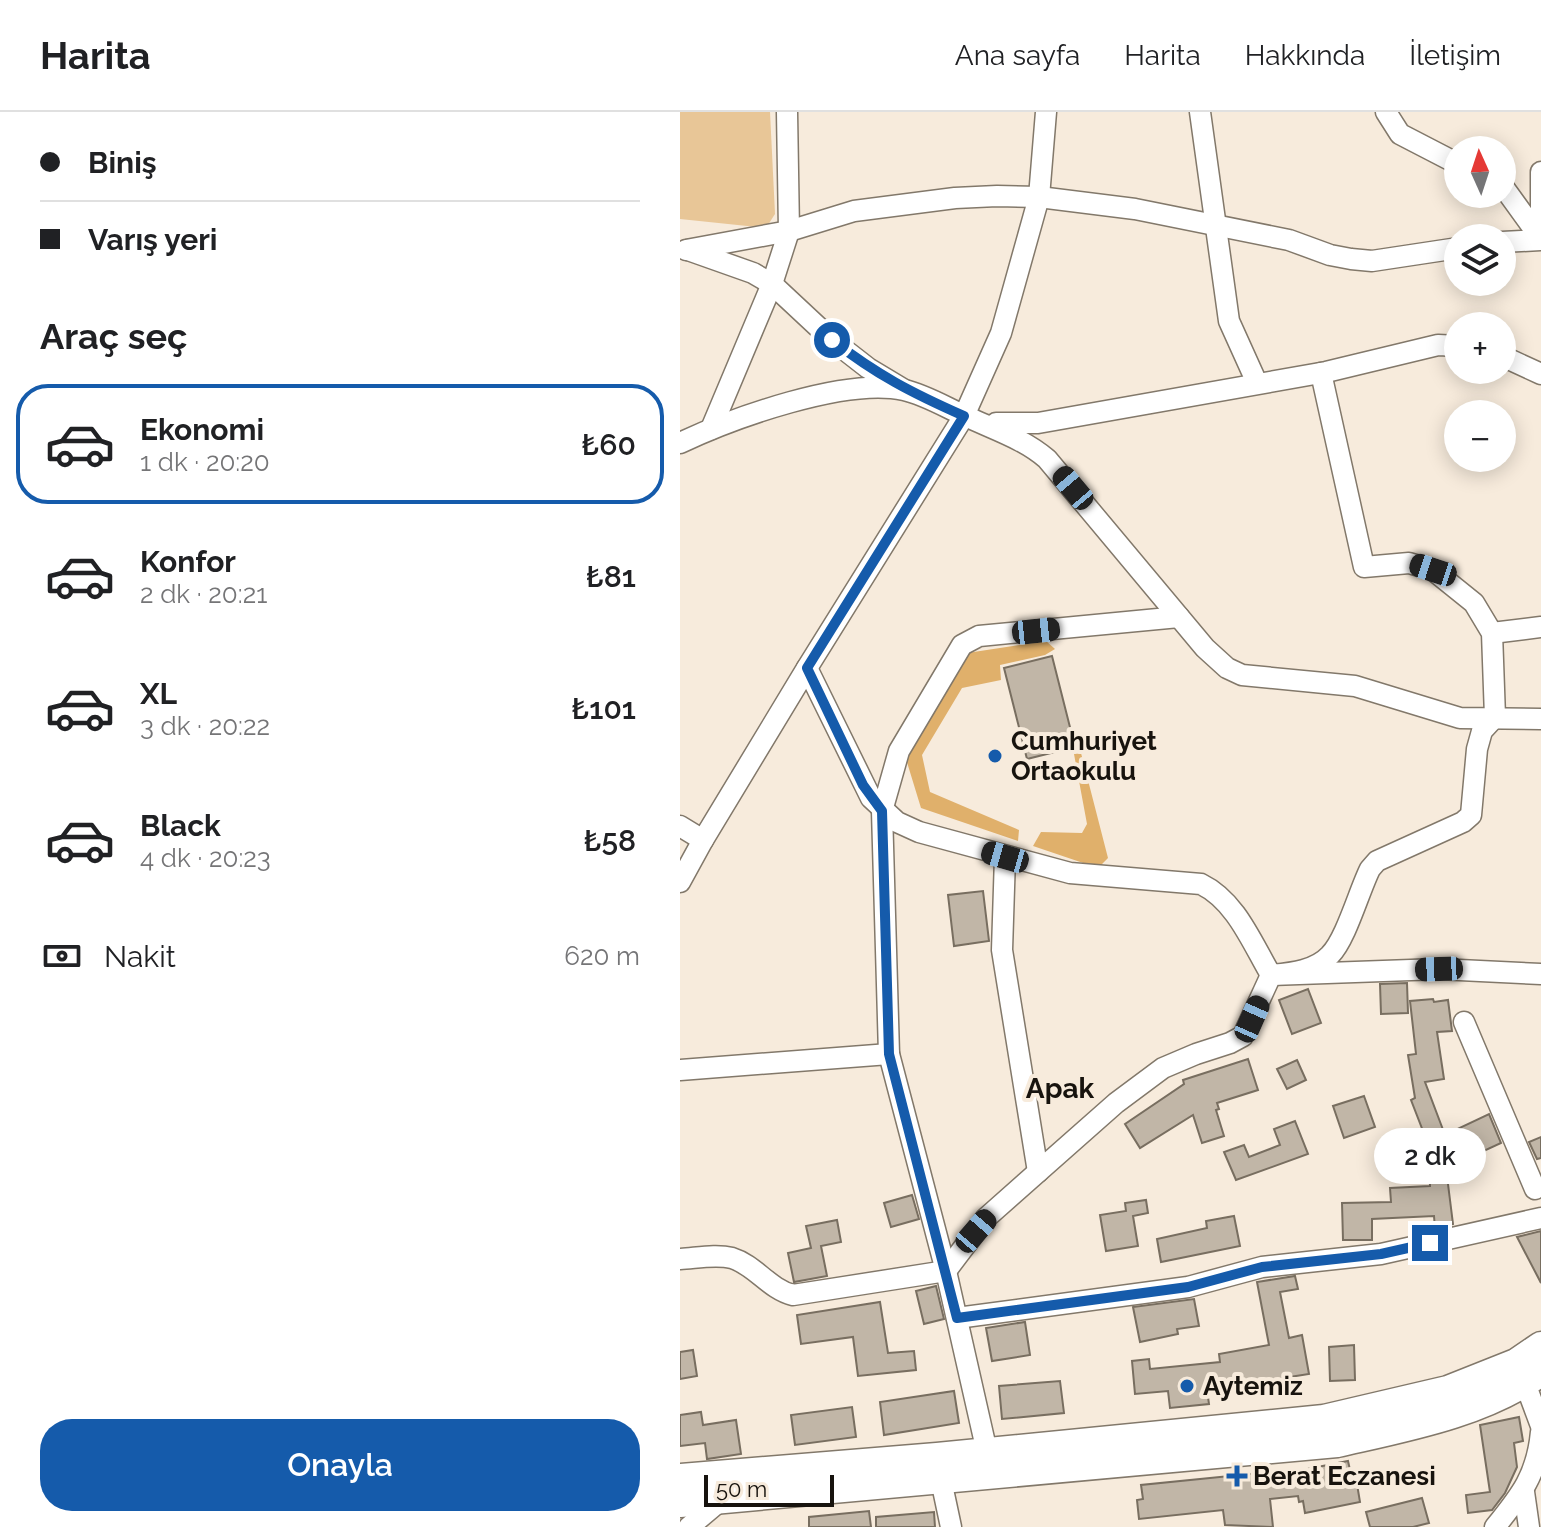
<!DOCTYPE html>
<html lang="tr">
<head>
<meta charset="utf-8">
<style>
  :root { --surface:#fff; --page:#f2f2f2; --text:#202124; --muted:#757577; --line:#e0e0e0; --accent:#155bab }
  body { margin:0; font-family:Raleway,sans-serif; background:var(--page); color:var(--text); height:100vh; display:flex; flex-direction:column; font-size:30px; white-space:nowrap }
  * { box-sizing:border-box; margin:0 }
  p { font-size:26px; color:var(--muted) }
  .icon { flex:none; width:44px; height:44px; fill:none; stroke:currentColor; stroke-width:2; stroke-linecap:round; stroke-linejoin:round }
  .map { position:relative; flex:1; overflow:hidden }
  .side { display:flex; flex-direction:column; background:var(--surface); width:680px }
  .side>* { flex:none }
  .hud { display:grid; align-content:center; height:176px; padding:0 40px; background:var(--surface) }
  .needle { width:52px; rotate:357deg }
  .fabs { position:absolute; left:764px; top:24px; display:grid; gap:16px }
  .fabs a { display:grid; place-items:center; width:72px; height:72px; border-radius:50%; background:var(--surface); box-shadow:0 4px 20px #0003; font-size:40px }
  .scale { position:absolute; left:24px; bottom:20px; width:130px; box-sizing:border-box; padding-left:8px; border:4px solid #17130e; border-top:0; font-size:22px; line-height:28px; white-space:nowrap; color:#17130e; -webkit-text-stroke:6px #f7ebdc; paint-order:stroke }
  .end { position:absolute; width:36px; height:36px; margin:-18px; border:10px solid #155bab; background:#fff; box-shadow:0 0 0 4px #fff }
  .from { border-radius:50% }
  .bubble { position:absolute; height:56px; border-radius:28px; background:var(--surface); box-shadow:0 4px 20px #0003; font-size:26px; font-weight:600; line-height:56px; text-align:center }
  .car { position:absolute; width:24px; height:48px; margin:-24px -12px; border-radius:10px; box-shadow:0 0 6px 2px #0007; background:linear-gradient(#222 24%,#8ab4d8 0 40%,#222 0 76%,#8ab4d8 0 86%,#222 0) }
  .hud b { display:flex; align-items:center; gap:28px; height:76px; font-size:30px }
  .hud b+b { border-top:2px solid var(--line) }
  .hud i { width:20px; height:20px; background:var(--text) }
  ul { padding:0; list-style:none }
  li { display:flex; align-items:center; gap:24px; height:120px; margin:0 16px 12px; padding:0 24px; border:4px solid transparent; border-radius:32px }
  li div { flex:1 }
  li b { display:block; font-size:30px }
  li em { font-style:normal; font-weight:600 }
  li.selected { border-color:var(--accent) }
  li>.icon { width:72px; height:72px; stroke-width:1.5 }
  h2 { padding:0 40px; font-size:36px; line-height:96px }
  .pay { display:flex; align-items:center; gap:20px; height:88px; padding:0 40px; font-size:30px }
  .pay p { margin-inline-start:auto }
  .action { display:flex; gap:16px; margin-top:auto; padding:16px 40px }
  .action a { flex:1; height:92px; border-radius:32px; background:var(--accent); color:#fff; font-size:32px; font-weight:600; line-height:92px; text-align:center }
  header { display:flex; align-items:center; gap:48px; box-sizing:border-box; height:112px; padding:0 40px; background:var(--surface); border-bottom:2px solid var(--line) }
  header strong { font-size:38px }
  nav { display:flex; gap:44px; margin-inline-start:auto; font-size:28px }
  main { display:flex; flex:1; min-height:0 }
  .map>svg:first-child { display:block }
  .green { fill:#e8c697 }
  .forest { fill:#e0b06b }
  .building { fill:#c1b6a7; stroke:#786e60; stroke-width:2 }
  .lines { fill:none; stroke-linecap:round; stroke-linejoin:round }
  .minor-casing { stroke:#82786a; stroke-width:23 }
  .secondary-casing { stroke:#82786a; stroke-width:31 }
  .minor { stroke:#fff; stroke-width:20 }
  .secondary { stroke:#fff; stroke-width:28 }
  .route { stroke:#155bab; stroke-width:10 }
  .poi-dot { fill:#155bab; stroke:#f7ebdc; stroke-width:3 }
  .labels { text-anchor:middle; stroke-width:8; stroke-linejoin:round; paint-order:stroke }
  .poi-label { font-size:26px; font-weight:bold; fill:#17130e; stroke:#f7ebdc; text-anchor:start }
  .neighbourhood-label { font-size:28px; font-weight:bold; fill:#17130e; stroke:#f7ebdc }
</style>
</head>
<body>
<header>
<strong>Harita</strong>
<nav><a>Ana sayfa</a><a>Harita</a><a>Hakkında</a><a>İletişim</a></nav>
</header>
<main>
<section class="side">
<div class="hud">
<b><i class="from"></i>Biniş</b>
<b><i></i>Varış yeri</b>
</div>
<h2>Araç seç</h2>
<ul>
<li class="selected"><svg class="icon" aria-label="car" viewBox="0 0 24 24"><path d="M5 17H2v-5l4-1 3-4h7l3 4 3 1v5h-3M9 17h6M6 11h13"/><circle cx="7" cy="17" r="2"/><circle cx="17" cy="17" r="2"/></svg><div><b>Ekonomi</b><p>1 dk · 20:20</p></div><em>₺60</em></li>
<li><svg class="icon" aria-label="car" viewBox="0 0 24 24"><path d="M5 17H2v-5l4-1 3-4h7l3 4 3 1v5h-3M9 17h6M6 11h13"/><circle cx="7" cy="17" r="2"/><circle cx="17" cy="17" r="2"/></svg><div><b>Konfor</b><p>2 dk · 20:21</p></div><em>₺81</em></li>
<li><svg class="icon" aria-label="car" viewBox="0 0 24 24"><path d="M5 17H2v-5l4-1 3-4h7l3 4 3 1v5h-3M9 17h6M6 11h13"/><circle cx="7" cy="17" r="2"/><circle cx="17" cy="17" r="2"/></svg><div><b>XL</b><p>3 dk · 20:22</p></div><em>₺101</em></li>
<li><svg class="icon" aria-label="car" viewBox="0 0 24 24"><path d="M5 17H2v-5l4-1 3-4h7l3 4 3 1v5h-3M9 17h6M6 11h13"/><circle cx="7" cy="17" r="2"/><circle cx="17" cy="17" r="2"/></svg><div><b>Black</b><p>4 dk · 20:23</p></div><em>₺58</em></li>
</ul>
<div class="pay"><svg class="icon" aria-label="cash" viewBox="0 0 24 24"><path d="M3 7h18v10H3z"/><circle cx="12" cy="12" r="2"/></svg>Nakit<p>620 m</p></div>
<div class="action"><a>Onayla</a></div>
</section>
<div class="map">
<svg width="861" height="1415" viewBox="0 0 861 1415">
  <rect width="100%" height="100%" fill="#f7ebdc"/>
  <!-- green -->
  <polygon class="green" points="0,0 90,0 95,102 86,116 0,107"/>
  <!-- forest -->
  <g class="forest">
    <polygon points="366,529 375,537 365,543 320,553 321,568 282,576 242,643 250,680 339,718 338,729 241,696 226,647 287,541"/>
    <polygon points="401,641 428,746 418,756 353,734 361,720 402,721 407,712 394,642"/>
  </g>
  <!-- building -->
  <g class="building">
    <polygon points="372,544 395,635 347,647 324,556"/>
    <polygon points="303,779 309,829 274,834 268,783"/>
    <polygon points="727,871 728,901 701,902 700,872"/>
    <polygon points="628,877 641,911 612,922 599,888"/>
    <polygon points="753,887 754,890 768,888 772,919 757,920 764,967 745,970 765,1023 809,1002 821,1031 793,1044 789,1035 765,1048 773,1112 755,1117 754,1104 692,1107 692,1128 663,1128 662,1091 711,1090 710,1076 750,1074 748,1032 731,988 735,986 728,943 736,942 730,889"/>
    <polygon points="568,947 578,978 537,991 539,997 536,998 544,1024 522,1031 513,1003 460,1036 445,1012 504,972 503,968"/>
    <polygon points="617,948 626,968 607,977 597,957"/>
    <polygon points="684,984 695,1015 664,1026 653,994"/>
    <polygon points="615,1009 628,1042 556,1068 544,1040 564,1033 569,1045 600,1033 594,1017"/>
    <polygon points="861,1025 861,1046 857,1047 849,1030"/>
    <polygon points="232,1083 239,1107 211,1115 204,1091"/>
    <polygon points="466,1088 468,1101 453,1104 458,1134 426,1139 420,1103 446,1099 445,1091"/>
    <polygon points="554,1104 560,1134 481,1150 477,1127 527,1116 526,1109"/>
    <polygon points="157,1108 161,1130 141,1134 147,1164 114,1170 108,1141 131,1136 126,1114"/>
    <polygon points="861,1119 861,1171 837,1125"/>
    <polygon points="615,1164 618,1177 600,1180 609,1226 622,1223 629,1262 527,1278 529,1292 490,1296 488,1279 455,1282 452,1249 469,1247 470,1257 540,1250 539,1242 589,1233 577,1170"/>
    <polygon points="256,1174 264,1207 244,1212 236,1179"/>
    <polygon points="514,1187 519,1214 497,1217 498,1222 460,1230 453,1195"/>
    <polygon points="200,1190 208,1241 234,1239 236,1258 178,1264 173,1225 121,1232 117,1203"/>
    <polygon points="345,1210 350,1243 312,1249 306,1216"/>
    <polygon points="674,1233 675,1268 650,1269 649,1235"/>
    <polygon points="13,1238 17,1264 0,1267 0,1240"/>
    <polygon points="380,1269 384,1301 322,1307 319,1274"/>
    <polygon points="274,1279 279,1311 204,1323 200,1290"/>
    <polygon points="172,1295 176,1325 115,1333 111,1303"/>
    <polygon points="21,1300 23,1313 56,1308 61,1342 27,1347 25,1331 0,1334 0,1303"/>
    <polygon points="839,1305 843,1329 834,1331 837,1355 825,1381 812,1398 788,1401 786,1383 810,1380 800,1313"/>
    <polygon points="668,1349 672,1367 676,1366 680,1390 625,1401 623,1389 619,1390 618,1384 590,1387 593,1415 545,1413 543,1398 459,1407 457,1388 463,1387 461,1373 589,1360 590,1369 618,1366 617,1359"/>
    <polygon points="742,1386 749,1411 733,1415 690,1415 686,1400"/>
    <polygon points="189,1399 191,1415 129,1415 129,1405"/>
    <polygon points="254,1400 255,1415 196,1415 196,1405"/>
  </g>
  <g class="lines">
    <defs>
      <g id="minor">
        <polyline points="520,0 549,209 577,271"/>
        <polyline points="706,0 720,22 778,52"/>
        <polyline points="861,60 861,123"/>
        <polyline points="822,73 861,127"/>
        <polyline points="822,130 861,128"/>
        <polyline points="6,138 109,119 174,99 275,86 317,84 359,85 455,97 609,128 650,143 671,147 692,149 778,136"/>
        <polyline points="8,138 73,161 92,172 152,228 188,256 223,277"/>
        <polyline points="822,244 861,262"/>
        <polyline points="316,311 358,311 646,260 758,233 778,234"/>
        <polyline points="31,317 92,172 109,119 107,0"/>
        <path d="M 0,331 C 53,306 166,265 224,278 C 247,283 270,298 292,307 C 318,319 345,328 367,347 L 525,536 L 547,556 L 562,563 L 675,574 L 780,606 L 861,607"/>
        <polyline points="812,521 861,515"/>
        <path d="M 127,556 L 191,686 L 217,710 L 239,720 L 390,761 L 521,772 C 556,789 572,831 591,863 L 759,857 L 861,862"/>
        <polyline points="0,714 23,728"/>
        <polyline points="325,745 322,838 358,1060"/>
        <polyline points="0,770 23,728 127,556 284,304 321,221 359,85 366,0"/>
        <polyline points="784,910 855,1077"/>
        <polyline points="0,958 209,942"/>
        <path d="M 0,1147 C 17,1146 36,1142 52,1146 C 75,1153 89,1177 113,1183 L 266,1159 L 306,1106 L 436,991 L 483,956 L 516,942 L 550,931 L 563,924 L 591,863 C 611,861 635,859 650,843 C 666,827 679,779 690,757 L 697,749 L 783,710 L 791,703 L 797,637 L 802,619 L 815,605 L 812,521 L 794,491 L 753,458 L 729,451 L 684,455 L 641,261"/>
        <polyline points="277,1206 508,1175 582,1155 701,1142 861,1106"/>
        <polyline points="845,1271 861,1314"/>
        <polyline points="307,1340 266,1159 209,942 202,699 219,639 282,533 299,524 499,505"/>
        <polyline points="261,1368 271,1415"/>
        <polyline points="844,1380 849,1415"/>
        <polyline points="9,1415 41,1388"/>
        <path d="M 815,1415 C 841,1383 857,1363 861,1320"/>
      </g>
      <g id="secondary">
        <polyline points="0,1366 257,1345 644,1307 768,1278 836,1251 861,1234"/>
        <path d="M 0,1391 L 657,1331 C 727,1315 801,1302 861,1260"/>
      </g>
    </defs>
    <!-- minor casing -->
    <use href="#minor" class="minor-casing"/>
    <!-- secondary casing -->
    <use href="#secondary" class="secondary-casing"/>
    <!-- minor -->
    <use href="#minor" class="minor"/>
    <!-- secondary -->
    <use href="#secondary" class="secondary"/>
  </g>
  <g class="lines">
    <!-- route -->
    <path class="route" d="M 152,228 C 197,263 232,281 284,304 L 127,556 L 183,673 L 202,699 L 209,942 L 277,1206 L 508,1175 L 582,1155 L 701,1142 L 750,1131"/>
  </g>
  <!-- markers -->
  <g class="poi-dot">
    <circle cx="315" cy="644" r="8"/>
    <circle cx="507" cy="1274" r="8"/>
    <path d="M553 1352h8v8h8v8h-8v8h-8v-8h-8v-8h8z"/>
  </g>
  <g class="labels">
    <!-- poi labels -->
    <g class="poi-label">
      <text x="331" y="638">Cumhuriyet<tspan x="331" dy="30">Ortaokulu</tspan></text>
      <text x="523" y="1283">Aytemiz</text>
      <text x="573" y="1373">Berat Eczanesi</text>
    </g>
    <!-- neighbourhood labels -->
    <g class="neighbourhood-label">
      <text x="380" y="986">Apak</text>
    </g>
  </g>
</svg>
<div class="fabs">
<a><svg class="needle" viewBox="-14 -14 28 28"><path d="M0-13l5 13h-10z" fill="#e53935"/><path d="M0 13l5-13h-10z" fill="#757577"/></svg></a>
<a><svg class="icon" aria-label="layers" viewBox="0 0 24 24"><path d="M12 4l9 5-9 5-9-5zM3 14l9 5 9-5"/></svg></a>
<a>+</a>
<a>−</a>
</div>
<div class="scale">50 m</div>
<i class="end from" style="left:152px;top:228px"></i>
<i class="end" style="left:750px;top:1131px"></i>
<div class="bubble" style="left:694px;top:1016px;width:112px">2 dk</div>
<i class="car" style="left:393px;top:376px;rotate:320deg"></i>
<i class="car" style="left:753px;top:458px;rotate:288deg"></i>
<i class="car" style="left:356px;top:519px;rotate:84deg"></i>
<i class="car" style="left:325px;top:745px;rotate:286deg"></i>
<i class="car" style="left:759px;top:857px;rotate:268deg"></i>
<i class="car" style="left:572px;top:907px;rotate:24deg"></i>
<i class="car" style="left:296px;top:1119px;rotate:41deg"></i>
</div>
</main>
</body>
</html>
